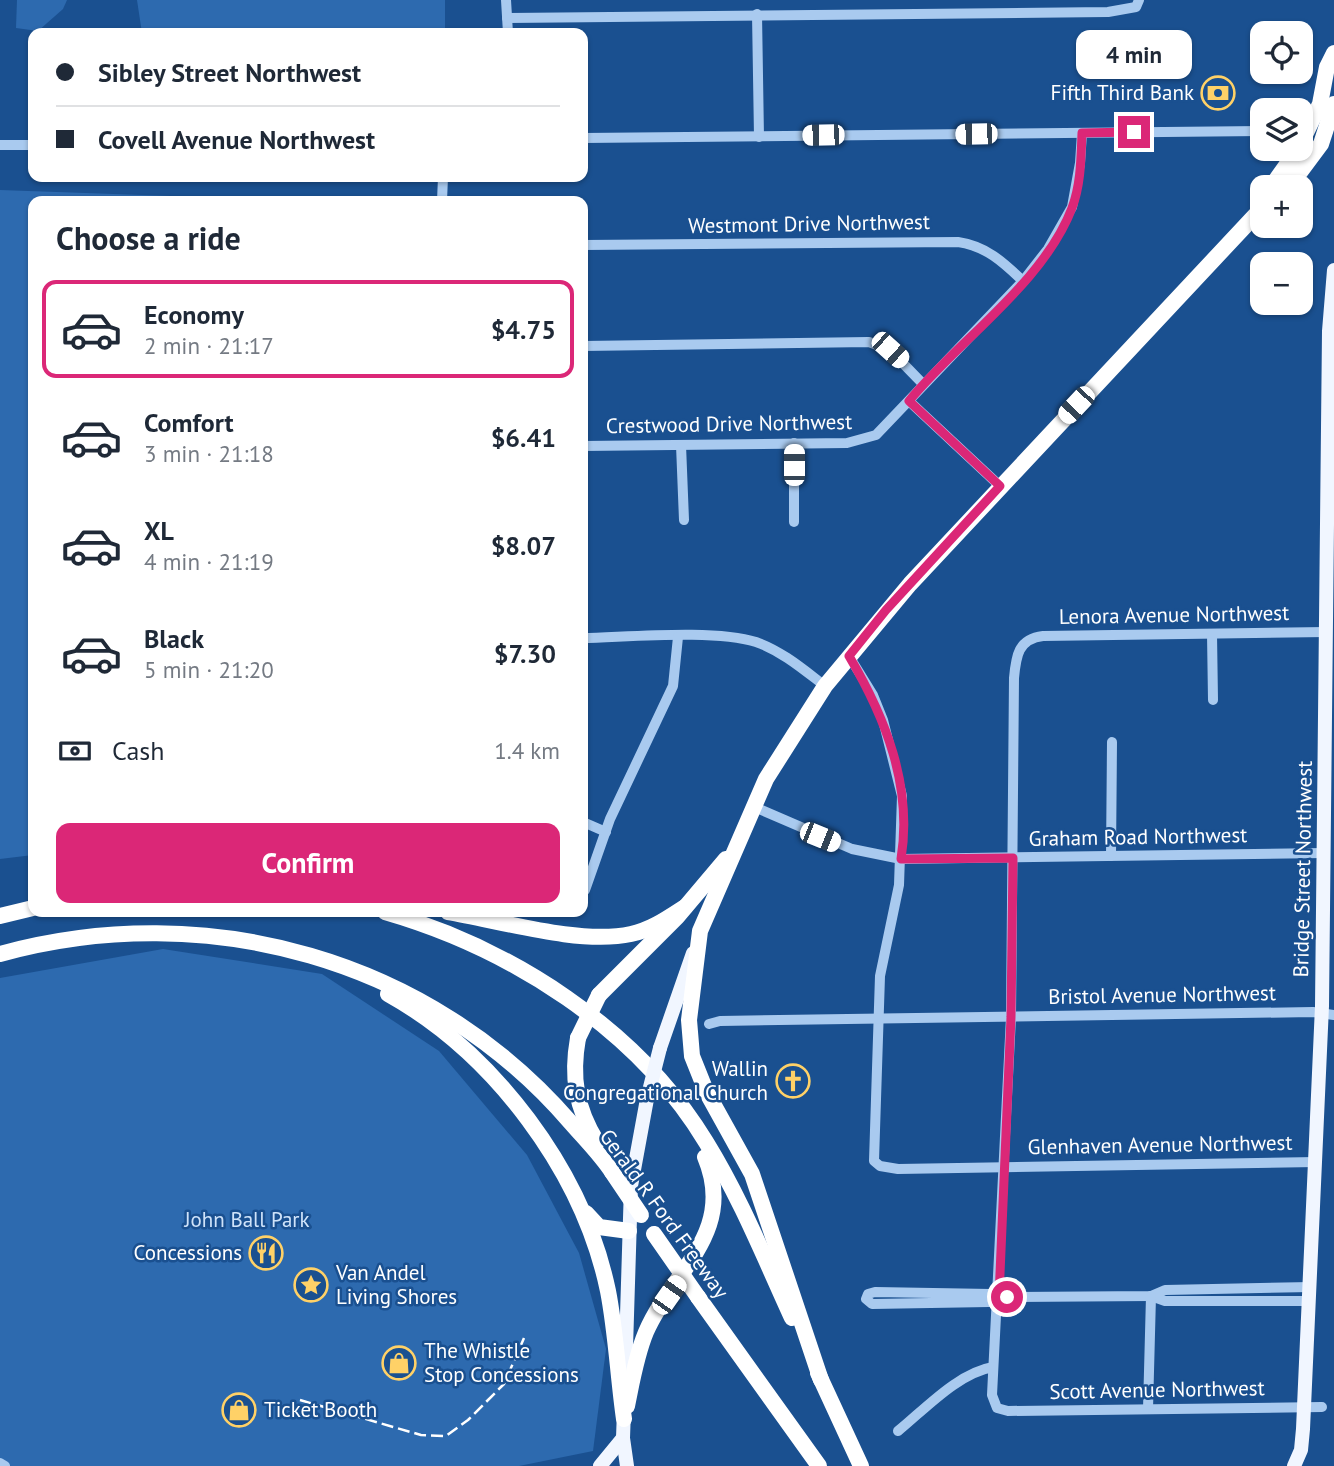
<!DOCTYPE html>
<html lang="en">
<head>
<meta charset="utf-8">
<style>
  :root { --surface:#fff; --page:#f2f2f3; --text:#1f2937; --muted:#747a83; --line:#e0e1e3; --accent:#db2777 }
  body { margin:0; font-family:"PT Sans",sans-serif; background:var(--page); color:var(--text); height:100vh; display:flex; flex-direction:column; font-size:26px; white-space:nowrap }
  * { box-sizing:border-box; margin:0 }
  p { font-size:23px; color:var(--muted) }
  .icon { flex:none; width:38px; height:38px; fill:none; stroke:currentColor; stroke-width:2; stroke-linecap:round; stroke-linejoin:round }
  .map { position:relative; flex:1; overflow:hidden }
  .sheet { position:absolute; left:28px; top:196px; width:560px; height:721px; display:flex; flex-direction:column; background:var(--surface); border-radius:14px; box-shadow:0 2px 5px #0004 }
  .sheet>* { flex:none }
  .hud { position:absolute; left:28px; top:28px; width:560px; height:154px; border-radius:14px; box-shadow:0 2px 5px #0004; display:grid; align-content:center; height:154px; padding:0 28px; background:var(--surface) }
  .fabs { position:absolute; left:1250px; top:21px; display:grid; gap:14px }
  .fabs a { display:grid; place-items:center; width:63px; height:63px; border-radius:14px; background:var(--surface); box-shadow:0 2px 5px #0004; font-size:35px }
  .end { position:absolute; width:32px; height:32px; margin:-16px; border:9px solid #db2777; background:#fff; box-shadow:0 0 0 4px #fff }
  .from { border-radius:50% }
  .bubble { position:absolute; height:49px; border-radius:14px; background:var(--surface); box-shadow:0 2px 5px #0004; font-size:23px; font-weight:800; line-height:49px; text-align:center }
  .car { position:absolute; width:21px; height:42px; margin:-21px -10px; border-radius:9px; box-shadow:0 0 5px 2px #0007; background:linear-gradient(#fff 24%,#345 0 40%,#fff 0 76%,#345 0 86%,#fff 0) }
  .hud b { display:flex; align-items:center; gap:24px; height:66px; font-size:26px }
  .hud b+b { border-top:2px solid var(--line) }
  .hud i { width:18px; height:18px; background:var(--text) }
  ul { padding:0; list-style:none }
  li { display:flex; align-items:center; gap:21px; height:98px; margin:0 14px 10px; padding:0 14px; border:4px solid transparent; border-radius:14px }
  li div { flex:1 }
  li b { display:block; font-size:26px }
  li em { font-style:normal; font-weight:800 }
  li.current { border-color:var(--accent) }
  li>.icon { width:63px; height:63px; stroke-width:1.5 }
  h2 { padding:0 28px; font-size:32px; line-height:84px }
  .pay { display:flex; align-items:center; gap:18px; height:77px; padding:0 28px; font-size:26px }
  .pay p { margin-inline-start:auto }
  .primary-button { display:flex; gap:14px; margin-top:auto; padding:14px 28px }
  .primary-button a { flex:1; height:80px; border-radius:14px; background:var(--accent); color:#fff; font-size:28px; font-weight:800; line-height:80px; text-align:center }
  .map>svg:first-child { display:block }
  .green { fill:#2d6aaf }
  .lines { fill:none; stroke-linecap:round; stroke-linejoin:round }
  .minor { stroke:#a9caef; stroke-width:10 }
  .major { stroke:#f1f6ff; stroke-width:14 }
  .highway { stroke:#fff; stroke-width:16 }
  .rail { stroke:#fff; stroke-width:2.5; stroke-dasharray:12 5; stroke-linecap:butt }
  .major-bridge { stroke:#f1f6ff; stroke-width:14 }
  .highway-bridge { stroke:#fff; stroke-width:16 }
  .route { stroke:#db2777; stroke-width:9 }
  .labels { text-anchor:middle; stroke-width:5; stroke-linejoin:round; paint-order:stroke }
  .poi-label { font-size:21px; fill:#fff; stroke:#1a5090; text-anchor:end }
  .street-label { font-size:21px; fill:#fff; stroke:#1a5090 }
  .park-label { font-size:21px; fill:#cfe3fa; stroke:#1a5090 }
</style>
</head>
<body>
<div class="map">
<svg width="1334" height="1466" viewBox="0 0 1334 1466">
  <rect width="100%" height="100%" fill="#1a5090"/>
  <!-- green -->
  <g class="green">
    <polygon points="17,0 67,0 63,9 38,31 16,28"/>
    <polygon points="137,0 445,0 445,33 142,33"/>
    <polygon points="0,190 314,201 33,201 33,855 0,859"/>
    <polygon points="163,949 322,974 439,1051 527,1155 579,1253 606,1349 593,1451 519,1466 0,1466 0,978"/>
  </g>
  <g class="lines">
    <!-- minor -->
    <g class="minor">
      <polyline points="506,0 508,33"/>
      <polyline points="757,14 759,137"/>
      <polyline points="507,18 1108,12 1136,7 1139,0"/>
      <polyline points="583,138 1262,131"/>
      <polyline points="0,145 33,145"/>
      <polyline points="442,201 443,177"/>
      <path d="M 583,245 L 958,242 C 986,246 1003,262 1023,281"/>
      <polyline points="583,346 869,342 890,350 923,384"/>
      <polyline points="909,401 1000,486"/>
      <polyline points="681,445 684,520"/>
      <polyline points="583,446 847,443 876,435 1023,281 1048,249 1072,207 1080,163 1082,133"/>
      <polyline points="794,522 794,443"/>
      <polyline points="1212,634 1213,700"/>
      <path d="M 583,638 C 629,637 715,629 756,642 C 782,651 804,670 825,686"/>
      <polyline points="849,656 873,695 883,720 902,796 899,885 880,976 874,1161 880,1166 898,1169 1316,1162"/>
      <polyline points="752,806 852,849 901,859 1324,853"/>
      <polyline points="583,822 606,832"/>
      <polyline points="1111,856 1112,742"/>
      <polyline points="585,890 610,819 673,686 678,637"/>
      <polyline points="709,1024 720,1021 1313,1012 1334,1015"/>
      <polyline points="1151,1296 1165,1301 1310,1301"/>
      <polyline points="999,1297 991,1294 875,1292 868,1294 866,1299 872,1304 989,1302 999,1297 1151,1296 1165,1290 1311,1287"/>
      <path d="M 1322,1407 L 1008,1411 L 997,1408 L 992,1395 L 1011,1017 L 1014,678 C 1016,656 1018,639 1043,636 L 1326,632"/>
      <polyline points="1148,1409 1151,1296"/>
      <path d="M 898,1431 C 925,1409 958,1373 993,1367"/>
      <polyline points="0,1463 5,1466"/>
    </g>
    <!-- major -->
    <g class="major">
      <polyline points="660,1048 693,953"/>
      <polyline points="625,1380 631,1186 647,1099"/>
      <polyline points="624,1410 623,1438 627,1466"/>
      <polyline points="600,1466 623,1438"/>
      <polyline points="1294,1466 1301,1450 1303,1429 1322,1006 1329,331 1334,270"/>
    </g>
    <!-- highway -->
    <g class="highway">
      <polyline points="1300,145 1320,104 1327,67 1334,53"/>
      <polyline points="1271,187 1298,149"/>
      <polyline points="1289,187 1321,144 1334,104"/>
      <path d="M 385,912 C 510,948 637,1028 706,1142 C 740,1197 765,1259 792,1318"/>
      <path d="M 448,912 C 501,921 580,945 631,934 C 651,930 668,918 685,907"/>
      <polyline points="0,916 33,908"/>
      <path d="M 0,954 C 207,897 430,959 571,1123 C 585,1139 601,1155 612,1172"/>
      <path d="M 388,994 C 494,1053 583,1171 608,1291 C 616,1332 618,1377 624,1419"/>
      <polyline points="599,995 677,917 726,859"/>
      <path d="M 578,1038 C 571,1077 576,1108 597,1142"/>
      <polyline points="586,1213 599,1227 629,1231"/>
      <polyline points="698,1297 819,1466"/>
      <polyline points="818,1373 861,1466"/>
      <polyline points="821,1380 752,1174 706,1091 692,1056 689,1020 700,931 766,779 825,686 910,584 1262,208"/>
      <path d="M 627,1406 C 632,1382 636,1356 646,1332 C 672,1271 737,1233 705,1157"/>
    </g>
    <!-- rail -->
    <polyline class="rail" points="300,1400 421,1435 446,1436 468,1420 504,1384 524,1338"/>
    <!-- major-bridge -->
    <polyline class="major-bridge" points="647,1099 660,1048"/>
    <!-- highway-bridge -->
    <g class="highway-bridge">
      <polyline points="578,1038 599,995"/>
      <polyline points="612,1172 641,1215"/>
      <polyline points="654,1234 698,1297"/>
    </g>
  </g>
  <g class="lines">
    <!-- route -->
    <path class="route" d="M 1007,1297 L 999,1297 L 1011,1017 L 1013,858 L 901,859 C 913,786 885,717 849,656 L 886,610 L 1000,486 L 909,401 C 959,340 1044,282 1072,208 C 1081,184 1081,158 1082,133 L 1134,132"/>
  </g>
  <!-- icons -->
  <defs>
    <symbol id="bank-ring" viewBox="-11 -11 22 22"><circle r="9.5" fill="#1a5090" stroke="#ffd167" stroke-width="1.5"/><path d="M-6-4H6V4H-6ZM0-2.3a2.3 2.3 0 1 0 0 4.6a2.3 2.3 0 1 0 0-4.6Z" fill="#ffd167"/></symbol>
    <symbol id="church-ring" viewBox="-11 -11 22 22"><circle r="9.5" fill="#1a5090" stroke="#ffd167" stroke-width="1.5"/><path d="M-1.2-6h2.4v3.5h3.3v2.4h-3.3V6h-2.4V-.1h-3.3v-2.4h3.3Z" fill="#ffd167"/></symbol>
    <symbol id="restaurant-ring" viewBox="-11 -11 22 22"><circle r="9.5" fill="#1a5090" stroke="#ffd167" stroke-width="1.5"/><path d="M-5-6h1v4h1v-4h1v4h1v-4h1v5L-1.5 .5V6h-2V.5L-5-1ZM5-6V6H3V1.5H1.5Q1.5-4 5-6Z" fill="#ffd167"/></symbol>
    <symbol id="sight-ring" viewBox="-11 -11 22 22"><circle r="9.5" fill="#1a5090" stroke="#ffd167" stroke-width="1.5"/><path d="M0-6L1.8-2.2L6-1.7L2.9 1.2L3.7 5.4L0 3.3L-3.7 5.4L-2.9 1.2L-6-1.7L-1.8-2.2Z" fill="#ffd167"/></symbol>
    <symbol id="shop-ring" viewBox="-11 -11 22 22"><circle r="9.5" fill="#1a5090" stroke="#ffd167" stroke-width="1.5"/><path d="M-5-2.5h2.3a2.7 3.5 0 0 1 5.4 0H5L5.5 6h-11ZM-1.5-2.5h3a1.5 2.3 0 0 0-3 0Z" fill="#ffd167"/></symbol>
  </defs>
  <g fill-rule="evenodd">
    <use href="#bank-ring" x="1199" y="74" width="38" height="38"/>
    <use href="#church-ring" x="774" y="1062" width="38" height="38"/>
    <use href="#restaurant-ring" x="247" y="1234" width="38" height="38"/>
    <use href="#sight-ring" x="292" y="1266" width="38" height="38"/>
    <use href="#shop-ring" x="380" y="1344" width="38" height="38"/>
    <use href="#shop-ring" x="220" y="1391" width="38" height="38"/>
  </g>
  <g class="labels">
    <!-- poi labels -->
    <g class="poi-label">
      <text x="1194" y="100">Fifth Third Bank</text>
      <text x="768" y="1076">Wallin<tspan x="768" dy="24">Congregational Church</tspan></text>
      <text x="242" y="1260">Concessions</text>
      <text x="336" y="1280" text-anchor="start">Van Andel<tspan x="336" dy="24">Living Shores</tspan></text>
      <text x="424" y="1358" text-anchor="start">The Whistle<tspan x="424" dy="24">Stop Concessions</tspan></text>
      <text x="264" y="1417" text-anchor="start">Ticket Booth</text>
    </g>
    <!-- street labels -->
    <g class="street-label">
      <text transform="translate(809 224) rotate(-1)" y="7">Westmont Drive Northwest</text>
      <text transform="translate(729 424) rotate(-1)" y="7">Crestwood Drive Northwest</text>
      <text transform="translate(1174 615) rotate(-1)" y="7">Lenora Avenue Northwest</text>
      <text transform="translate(1138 837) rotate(-1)" y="7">Graham Road Northwest</text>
      <text transform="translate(1303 869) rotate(-89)" y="7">Bridge Street Northwest</text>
      <text transform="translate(1162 995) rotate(-1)" y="7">Bristol Avenue Northwest</text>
      <text transform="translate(1160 1145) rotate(-1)" y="7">Glenhaven Avenue Northwest</text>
      <text transform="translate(664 1214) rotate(54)" y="7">Gerald R Ford Freeway</text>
      <text transform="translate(1157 1390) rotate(-1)" y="7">Scott Avenue Northwest</text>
    </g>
    <!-- park labels -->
    <g class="park-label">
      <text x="247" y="1227">John Ball Park</text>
    </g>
  </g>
</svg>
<div class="fabs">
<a><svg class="icon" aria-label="locate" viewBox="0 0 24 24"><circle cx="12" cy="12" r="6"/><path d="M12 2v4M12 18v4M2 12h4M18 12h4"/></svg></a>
<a><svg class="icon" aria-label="layers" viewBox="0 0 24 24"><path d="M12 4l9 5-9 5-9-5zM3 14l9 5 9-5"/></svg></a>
<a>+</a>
<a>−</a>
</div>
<i class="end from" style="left:1007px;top:1297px"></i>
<i class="end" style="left:1134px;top:132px"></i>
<div class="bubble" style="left:1076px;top:30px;width:116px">4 min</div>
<i class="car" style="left:976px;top:134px;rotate:269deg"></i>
<i class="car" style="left:823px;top:135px;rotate:269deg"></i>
<i class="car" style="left:890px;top:350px;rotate:132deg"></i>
<i class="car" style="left:1076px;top:405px;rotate:223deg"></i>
<i class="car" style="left:794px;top:465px;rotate:0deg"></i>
<i class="car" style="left:820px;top:837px;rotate:112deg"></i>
<i class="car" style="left:669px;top:1295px;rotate:35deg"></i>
<div class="hud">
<b><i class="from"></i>Sibley Street Northwest</b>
<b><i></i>Covell Avenue Northwest</b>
</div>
<section class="sheet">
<h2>Choose a ride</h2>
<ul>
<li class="current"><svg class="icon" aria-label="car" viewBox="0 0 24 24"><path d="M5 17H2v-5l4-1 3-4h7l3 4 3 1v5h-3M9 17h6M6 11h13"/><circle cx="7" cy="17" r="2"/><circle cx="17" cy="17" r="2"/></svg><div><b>Economy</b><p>2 min · 21:17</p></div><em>$4.75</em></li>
<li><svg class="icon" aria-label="car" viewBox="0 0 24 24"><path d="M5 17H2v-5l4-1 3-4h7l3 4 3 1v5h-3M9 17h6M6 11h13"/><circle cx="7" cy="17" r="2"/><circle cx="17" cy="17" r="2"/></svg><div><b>Comfort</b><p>3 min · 21:18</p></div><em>$6.41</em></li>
<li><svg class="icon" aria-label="car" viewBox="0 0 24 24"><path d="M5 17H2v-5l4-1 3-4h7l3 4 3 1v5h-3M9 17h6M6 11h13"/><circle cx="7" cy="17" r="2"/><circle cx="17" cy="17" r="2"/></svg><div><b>XL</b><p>4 min · 21:19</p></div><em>$8.07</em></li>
<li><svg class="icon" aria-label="car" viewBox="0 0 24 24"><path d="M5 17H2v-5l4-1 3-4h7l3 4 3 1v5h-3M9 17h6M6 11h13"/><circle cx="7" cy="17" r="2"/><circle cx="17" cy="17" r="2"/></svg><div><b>Black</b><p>5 min · 21:20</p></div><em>$7.30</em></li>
</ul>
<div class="pay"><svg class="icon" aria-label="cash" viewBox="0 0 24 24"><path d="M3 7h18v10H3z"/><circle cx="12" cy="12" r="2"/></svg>Cash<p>1.4 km</p></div>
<div class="primary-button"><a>Confirm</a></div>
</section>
</div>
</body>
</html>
